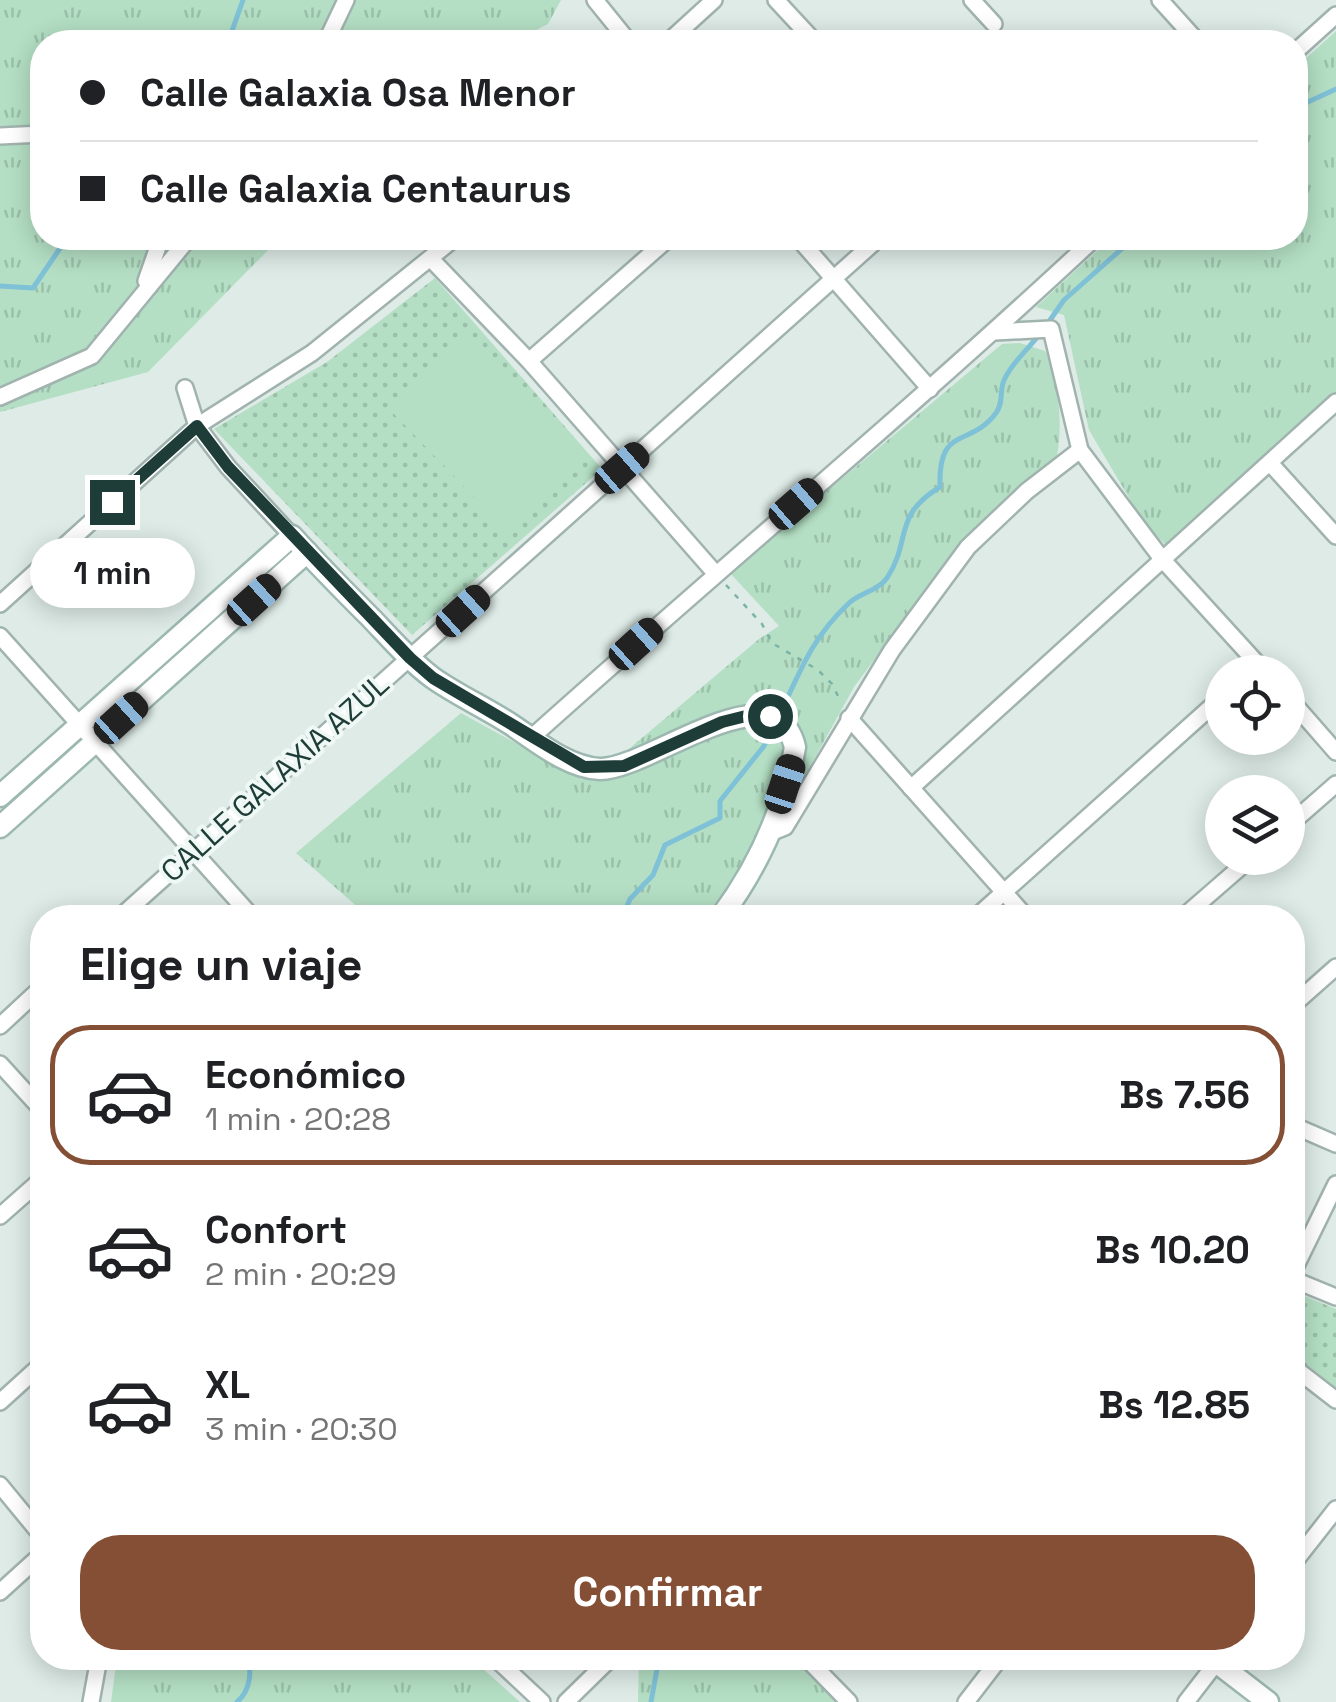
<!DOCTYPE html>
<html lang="es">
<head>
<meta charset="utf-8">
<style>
  :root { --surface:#fff; --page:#f2f2f2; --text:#202124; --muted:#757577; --line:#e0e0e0; --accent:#844f34 }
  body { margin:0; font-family:"Space Grotesk",sans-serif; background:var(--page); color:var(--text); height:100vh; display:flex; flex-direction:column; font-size:38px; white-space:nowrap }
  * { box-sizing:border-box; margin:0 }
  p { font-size:32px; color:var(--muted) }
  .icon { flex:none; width:55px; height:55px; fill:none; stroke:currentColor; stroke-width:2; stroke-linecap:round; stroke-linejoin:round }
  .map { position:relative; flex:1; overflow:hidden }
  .sheet { position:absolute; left:30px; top:905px; width:1275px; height:765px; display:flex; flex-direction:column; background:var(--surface); border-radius:40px; box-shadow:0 5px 25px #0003 }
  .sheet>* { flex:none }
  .banner { position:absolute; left:30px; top:30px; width:1278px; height:220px; border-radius:40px; box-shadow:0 5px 25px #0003; display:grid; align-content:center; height:220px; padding:0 50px; background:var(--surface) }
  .buttons { position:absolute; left:1205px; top:655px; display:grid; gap:20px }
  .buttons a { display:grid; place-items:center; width:100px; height:100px; border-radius:50%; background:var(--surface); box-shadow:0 5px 25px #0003; font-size:50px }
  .end { position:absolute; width:45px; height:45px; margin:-22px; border:12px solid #1e3d38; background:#fff; box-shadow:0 0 0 5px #fff }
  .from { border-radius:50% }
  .bubble { position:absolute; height:70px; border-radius:35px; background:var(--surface); box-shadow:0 5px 25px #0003; font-size:32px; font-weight:700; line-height:70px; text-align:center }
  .car { position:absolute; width:30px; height:60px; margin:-30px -15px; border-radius:12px; box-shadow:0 0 8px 2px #0007; background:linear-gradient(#222 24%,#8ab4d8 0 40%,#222 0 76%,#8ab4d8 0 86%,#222 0) }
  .banner b { display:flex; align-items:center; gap:35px; height:95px; font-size:38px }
  .banner b+b { border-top:2px solid var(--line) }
  .banner i { width:25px; height:25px; background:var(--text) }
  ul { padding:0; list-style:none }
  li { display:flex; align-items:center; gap:30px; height:140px; margin:0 20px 15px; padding:0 30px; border:5px solid transparent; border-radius:40px }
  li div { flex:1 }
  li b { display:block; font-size:38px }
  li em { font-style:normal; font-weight:700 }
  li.current { border-color:var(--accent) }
  li>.icon { width:90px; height:90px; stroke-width:1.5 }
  h2 { padding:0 50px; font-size:45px; line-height:120px }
  .action { display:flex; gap:20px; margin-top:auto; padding:20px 50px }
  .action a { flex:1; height:115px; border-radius:40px; background:var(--accent); color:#fff; font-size:40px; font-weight:700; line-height:115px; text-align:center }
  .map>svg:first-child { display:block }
  .grass { fill:url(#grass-tufts) }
  .park { fill:url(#park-dots) }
  .garden { fill:#b4dfc4 }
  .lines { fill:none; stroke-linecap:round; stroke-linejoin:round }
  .stream { stroke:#7fc1d7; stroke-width:5 }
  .street-casing { stroke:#a1b3af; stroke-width:20 }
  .secondary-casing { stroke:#9cb8b1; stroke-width:25 }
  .path { stroke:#7bb3a7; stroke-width:2.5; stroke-dasharray:5 8; stroke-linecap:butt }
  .street { stroke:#fff; stroke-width:15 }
  .secondary { stroke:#fff; stroke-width:20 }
  .route { stroke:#1e3d38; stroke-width:12 }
  .labels { text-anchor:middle; stroke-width:8; stroke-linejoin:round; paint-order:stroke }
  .street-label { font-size:30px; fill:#1e3d38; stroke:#eff8f4 }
</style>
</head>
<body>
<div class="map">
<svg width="1336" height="1702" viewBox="0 0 1336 1702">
  <defs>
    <pattern id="grass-tufts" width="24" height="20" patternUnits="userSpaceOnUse" patternTransform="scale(2.5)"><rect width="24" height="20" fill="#b4dfc4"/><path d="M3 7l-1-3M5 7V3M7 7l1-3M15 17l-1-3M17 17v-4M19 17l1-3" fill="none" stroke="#9ac0a9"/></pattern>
    <pattern id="park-dots" width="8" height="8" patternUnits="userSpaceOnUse" patternTransform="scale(2.5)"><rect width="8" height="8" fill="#b4dfc4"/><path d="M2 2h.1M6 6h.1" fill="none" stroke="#9ac0a9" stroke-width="1.8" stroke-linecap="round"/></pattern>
  </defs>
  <rect width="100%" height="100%" fill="#deebe7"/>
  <!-- grass -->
  <g class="grass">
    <polygon points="0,0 561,0 548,24 513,42 42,42 42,238 280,238 148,372 0,412"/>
    <polygon points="1336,31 1336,393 1167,546 1145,525 1089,430 1064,315 1036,307 1111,238 1295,238 1295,68"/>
    <path d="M 1020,343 L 1045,351 C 1059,379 1063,425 1057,456 L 1025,481 L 962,541 L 854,687 L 785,812 C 791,789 805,760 802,737 C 792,668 657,739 623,754 L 759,639 L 779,626 L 730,573 L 1002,344 Z"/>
    <polygon points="461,713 581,779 612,779 734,727 777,736 783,749 783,767 756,852 707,917 369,917 296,853"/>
    <polygon points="117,1658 471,1658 520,1702 111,1702"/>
    <polygon points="639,1658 793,1658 836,1702 638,1702"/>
  </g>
  <!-- park -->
  <g class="park">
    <polygon points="435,278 602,469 412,635 214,429 327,362"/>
    <polygon points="1292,1291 1336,1309 1336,1388 1293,1354"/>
  </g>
  <!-- garden -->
  <polygon class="garden" points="464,338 584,461 509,533 390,410"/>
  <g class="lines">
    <!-- stream -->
    <g class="stream">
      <polyline points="228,42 243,0"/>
      <polyline points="1295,108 1336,89"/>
      <polyline points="0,286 33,288 67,238"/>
      <polyline points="1048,323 1064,300 1134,238"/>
      <path d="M 779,716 C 800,672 811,639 848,604 C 859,593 878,591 887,578 C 912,540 892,516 940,487 C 938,424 969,449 996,413 C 1003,404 1000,393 1003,383 C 1009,365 1030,348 1041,332"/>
      <polyline points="622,918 630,899 653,875 665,845 720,818 720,801 764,746 774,726"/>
      <path d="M 237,1702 C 249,1692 253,1673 247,1658"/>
      <polyline points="651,1702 659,1658"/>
    </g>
    <defs>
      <g id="street">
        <polyline points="595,0 629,42"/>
        <polyline points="776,0 815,42"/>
        <polyline points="972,0 994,24"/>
        <polyline points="1160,0 1198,42"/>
        <polyline points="326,42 346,0"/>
        <polyline points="668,42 714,0"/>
        <polyline points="1295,52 1336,15"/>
        <polyline points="0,136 42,134"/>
        <polyline points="798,238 930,389"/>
        <polyline points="431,259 529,361 715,573"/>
        <polyline points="146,281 161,238"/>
        <polyline points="995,332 1051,329 1080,450 1162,559 1265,672"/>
        <polyline points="529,361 669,238"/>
        <polyline points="185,388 197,426 228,467 292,536"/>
        <polyline points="0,397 92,356 189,238"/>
        <polyline points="1270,463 1336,536"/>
        <polyline points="0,604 197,426 312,353 455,238"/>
        <polyline points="0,636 253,918"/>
        <polyline points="1288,697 1336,752"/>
        <polyline points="849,718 1027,918"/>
        <path d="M 531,738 C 718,570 912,409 1095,238"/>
        <polyline points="911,788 1336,402"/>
        <polyline points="1288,826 1336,784"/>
        <polyline points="770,833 785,827 892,650 968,547 1027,491 1080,450"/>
        <polyline points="119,918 879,238"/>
        <polyline points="975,918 1222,697"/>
        <polyline points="1182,918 1251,858"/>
        <polyline points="1292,1006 1336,967"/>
        <polyline points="0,1026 42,987"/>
        <polyline points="0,1064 42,1110"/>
        <polyline points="1292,1125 1336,1144"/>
        <polyline points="0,1216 42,1179"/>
        <polyline points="1292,1274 1336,1184"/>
        <polyline points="1292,1279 1336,1297"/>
        <polyline points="1292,1366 1336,1400"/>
        <polyline points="0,1402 42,1364"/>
        <polyline points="0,1485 42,1536"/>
        <polyline points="1292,1565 1336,1509"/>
        <polyline points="0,1592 42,1554"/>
        <polyline points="495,1658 542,1702"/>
        <polyline points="806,1658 849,1702"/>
        <polyline points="91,1702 99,1658"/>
        <polyline points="566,1702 611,1658"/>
        <polyline points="966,1702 1000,1658"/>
        <polyline points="1186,1702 1220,1658"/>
      </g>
      <g id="secondary">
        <path d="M 0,796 L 292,536 C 318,565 345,592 372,619 C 391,639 410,661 433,678 C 457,695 486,708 512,725 C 537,742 569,768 600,769 C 648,770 775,665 795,747 C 784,810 758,867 720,918"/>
        <polyline points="0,827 307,552"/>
        <polyline points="1211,1658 1268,1702"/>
      </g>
    </defs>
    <!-- street casing -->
    <use href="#street" class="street-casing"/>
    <!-- secondary casing -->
    <use href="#secondary" class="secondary-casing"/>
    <!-- path -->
    <polyline class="path" points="726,585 762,624 772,643 818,670 832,684 841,702"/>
    <!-- street -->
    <use href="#street" class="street"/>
    <!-- secondary -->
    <use href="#secondary" class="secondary"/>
  </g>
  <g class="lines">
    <!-- route -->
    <polyline class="route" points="112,502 197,426 228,467 410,658 433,678 584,767 624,766 722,722 754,714 770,716"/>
  </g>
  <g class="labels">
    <!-- street labels -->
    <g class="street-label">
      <text transform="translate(275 778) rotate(-42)" y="10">CALLE GALAXIA AZUL</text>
    </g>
  </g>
</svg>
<div class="buttons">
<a><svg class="icon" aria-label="locate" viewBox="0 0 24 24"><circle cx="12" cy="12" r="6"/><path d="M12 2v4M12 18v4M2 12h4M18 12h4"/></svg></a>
<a><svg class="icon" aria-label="layers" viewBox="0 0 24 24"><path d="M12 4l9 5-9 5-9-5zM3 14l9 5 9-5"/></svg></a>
</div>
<i class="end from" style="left:770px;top:716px"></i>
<i class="end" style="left:112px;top:502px"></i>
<div class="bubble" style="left:30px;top:538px;width:165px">1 min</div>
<i class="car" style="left:622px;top:468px;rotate:49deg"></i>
<i class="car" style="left:796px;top:504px;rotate:49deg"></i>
<i class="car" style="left:254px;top:600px;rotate:48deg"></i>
<i class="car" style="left:463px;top:611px;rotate:48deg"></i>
<i class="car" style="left:636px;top:644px;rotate:48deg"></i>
<i class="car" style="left:121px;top:718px;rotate:48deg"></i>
<i class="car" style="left:785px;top:784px;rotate:18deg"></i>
<div class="banner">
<b><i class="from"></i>Calle Galaxia Osa Menor</b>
<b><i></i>Calle Galaxia Centaurus</b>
</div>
<section class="sheet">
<h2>Elige un viaje</h2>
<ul>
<li class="current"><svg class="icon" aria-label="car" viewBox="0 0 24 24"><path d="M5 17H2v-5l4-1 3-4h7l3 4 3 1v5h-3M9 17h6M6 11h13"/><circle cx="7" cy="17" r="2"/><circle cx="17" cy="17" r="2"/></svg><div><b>Económico</b><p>1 min · 20:28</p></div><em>Bs 7.56</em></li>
<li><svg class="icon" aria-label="car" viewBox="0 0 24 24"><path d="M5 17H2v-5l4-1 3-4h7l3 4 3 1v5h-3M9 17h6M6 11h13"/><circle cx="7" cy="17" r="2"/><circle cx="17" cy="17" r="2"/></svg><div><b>Confort</b><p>2 min · 20:29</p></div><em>Bs 10.20</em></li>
<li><svg class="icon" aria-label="car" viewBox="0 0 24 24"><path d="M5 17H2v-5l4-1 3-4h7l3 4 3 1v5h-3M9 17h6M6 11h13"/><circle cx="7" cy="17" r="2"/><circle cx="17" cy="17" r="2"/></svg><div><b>XL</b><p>3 min · 20:30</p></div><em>Bs 12.85</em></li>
</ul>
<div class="action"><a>Confirmar</a></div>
</section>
</div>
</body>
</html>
